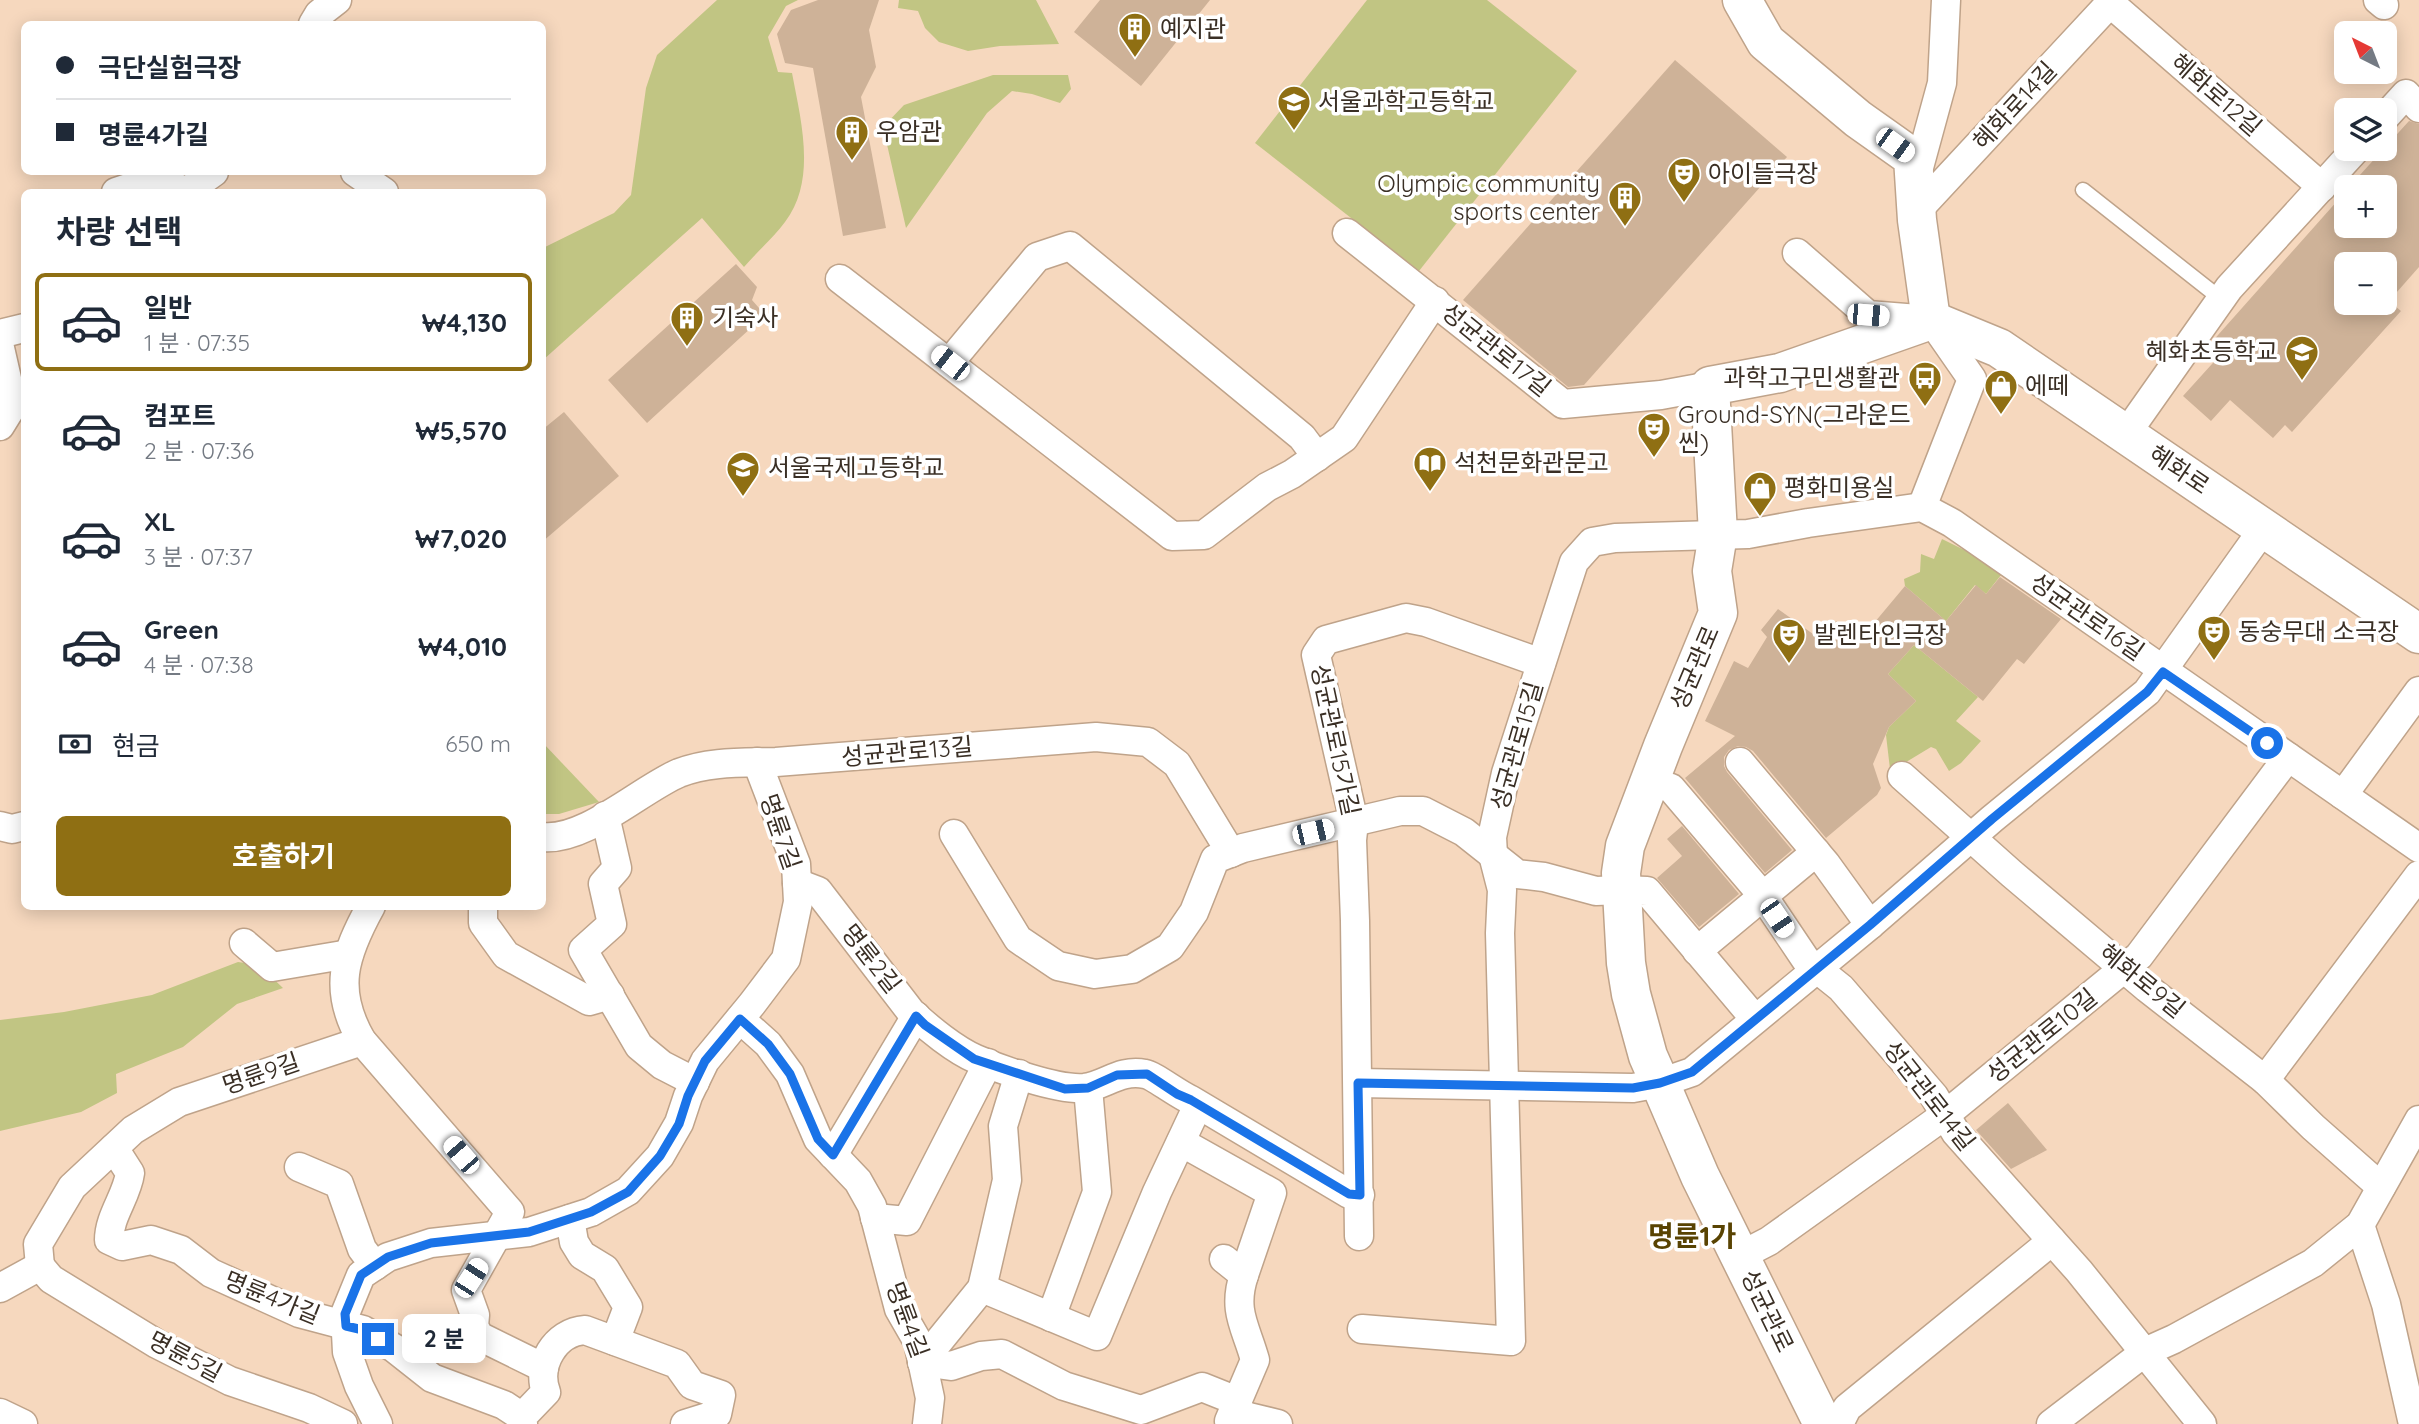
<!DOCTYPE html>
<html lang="ko">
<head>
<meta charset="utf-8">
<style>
  :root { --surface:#fff; --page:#f2f2f3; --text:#1f2937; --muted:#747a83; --line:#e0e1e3; --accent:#8f6f13 }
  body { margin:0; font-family:Quicksand,"Noto Sans KR",sans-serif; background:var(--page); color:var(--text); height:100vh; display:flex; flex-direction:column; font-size:26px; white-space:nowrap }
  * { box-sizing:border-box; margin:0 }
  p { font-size:23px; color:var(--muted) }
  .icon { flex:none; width:38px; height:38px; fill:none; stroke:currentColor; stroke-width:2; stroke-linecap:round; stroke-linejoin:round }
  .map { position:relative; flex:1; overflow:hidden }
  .panel { position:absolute; left:21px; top:189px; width:525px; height:721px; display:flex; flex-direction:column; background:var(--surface); border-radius:10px; box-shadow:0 4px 18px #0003 }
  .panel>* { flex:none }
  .banner { position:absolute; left:21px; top:21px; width:525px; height:154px; border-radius:10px; box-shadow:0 4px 18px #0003; display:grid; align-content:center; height:154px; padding:0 35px; background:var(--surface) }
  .needle { width:46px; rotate:318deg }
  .tools { position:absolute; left:2334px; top:21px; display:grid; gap:14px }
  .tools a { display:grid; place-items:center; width:63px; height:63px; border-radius:10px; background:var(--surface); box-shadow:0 4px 18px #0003; font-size:35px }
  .end { position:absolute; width:32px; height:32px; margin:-16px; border:9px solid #1a73e8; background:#fff; box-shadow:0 0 0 4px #fff }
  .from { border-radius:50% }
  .bubble { position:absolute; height:49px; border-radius:10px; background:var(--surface); box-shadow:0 4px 18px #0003; font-size:23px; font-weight:700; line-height:49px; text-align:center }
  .car { position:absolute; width:21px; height:42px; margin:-21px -10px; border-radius:9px; box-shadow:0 0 5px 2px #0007; background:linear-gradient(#fff 24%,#345 0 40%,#fff 0 76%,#345 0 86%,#fff 0) }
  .banner b { display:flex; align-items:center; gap:24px; height:66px; font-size:26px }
  .banner b+b { border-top:2px solid var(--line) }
  .banner i { width:18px; height:18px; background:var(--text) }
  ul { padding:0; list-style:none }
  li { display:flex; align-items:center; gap:21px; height:98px; margin:0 14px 10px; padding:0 21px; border:4px solid transparent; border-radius:10px }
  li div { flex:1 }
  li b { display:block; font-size:26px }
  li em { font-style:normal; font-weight:700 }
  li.current { border-color:var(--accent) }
  li>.icon { width:63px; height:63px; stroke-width:1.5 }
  h2 { padding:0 35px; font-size:32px; line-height:84px }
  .pay { display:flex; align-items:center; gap:18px; height:77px; padding:0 35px; font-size:26px }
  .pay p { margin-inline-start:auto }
  .action { display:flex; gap:14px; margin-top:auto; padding:14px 35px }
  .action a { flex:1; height:80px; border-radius:10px; background:var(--accent); color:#fff; font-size:28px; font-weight:700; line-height:80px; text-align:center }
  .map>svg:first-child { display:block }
  .green { fill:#c1c583 }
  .building { fill:#ceb298; fill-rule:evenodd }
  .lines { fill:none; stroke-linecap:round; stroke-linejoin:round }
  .lane-casing { stroke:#bfa38a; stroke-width:17 }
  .street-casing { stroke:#bfa38a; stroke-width:31 }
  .secondary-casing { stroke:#bfa38a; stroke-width:41 }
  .lane { stroke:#fff; stroke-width:14 }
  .street { stroke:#fff; stroke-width:28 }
  .secondary { stroke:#fff; stroke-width:38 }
  .route { stroke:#1a73e8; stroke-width:9 }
  .labels { text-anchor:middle; stroke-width:7; stroke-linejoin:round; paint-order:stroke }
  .poi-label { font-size:24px; fill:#3a2f25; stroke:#fff; text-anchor:start }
  .street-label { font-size:24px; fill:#3a2f25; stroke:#fff }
  .quarter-label { font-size:28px; font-weight:bold; fill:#594302; stroke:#fff }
</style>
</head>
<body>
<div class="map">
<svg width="2419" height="1424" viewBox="0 0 2419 1424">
  <rect width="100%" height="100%" fill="#f6d8be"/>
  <!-- green -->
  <g class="green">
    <path d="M 717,0 L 798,0 L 786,6 L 768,37 L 778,72 L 792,73 C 801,121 817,180 785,222 C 773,238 757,252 744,267 L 702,218 L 543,360 L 543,248 L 614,213 L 631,195 L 646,88 L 657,55 Z"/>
    <polygon points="899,0 1036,0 1059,44 1000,46 968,51 939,42 925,28 918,11 898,8"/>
    <polygon points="1367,0 1487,0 1577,71 1419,271 1255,143"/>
    <polygon points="993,75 1068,75 1071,89 1060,103 1032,94 1012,91 987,113 906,228 883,127 904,105"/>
    <polygon points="1942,539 2005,570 1986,594 1975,585 1946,621 1905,586 1904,579 1920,572 1921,554 1934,559"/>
    <polygon points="1914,645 1978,697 1956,721 1981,741 1961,763 1949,771 1936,749 1931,747 1893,770 1890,769 1886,735 1889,727 1916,701 1888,674"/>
    <polygon points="543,743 599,802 559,814 543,814"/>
    <polygon points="238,962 259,965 283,988 237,1004 183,1047 116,1074 117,1093 81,1112 0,1131 0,1020 64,1012 152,995"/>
  </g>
  <!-- building -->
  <g class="building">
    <polygon points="818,0 879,0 869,30 876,67 861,97 886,228 843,236 813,68 785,63 777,34 791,10"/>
    <polygon points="1100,0 1210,0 1141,86 1074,32"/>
    <polygon points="1675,60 1787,157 1584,385 1568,387 1463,300"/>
    <path d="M 2409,121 L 2419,124 L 2419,267 L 2389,301 L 2401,311 L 2292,432 L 2285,425 L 2273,438 L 2230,400 L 2211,421 L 2183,396 L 2221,354 L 2210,344 L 2347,190 L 2347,226 L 2385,226 L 2385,187 L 2349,187 ZM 2347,264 L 2385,264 L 2385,303 L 2347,303 Z"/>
    <polygon points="736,264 757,287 752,300 765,315 647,423 608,380"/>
    <polygon points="564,412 619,476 542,542 542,430"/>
    <polygon points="2000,577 2061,619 2024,664 2017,659 1983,701 1914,645 1888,674 1916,701 1889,727 1873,764 1881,788 1877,795 1826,838 1753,751 1746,747 1738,746 1729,750 1724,757 1724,766 1727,772 1792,850 1765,873 1685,778 1735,736 1705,721 1734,661 1748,668 1767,637 1761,630 1778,609 1820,639 1836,621 1859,641 1905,586 1946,621 1976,585 1986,594"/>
    <polygon points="1682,826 1739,894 1699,927 1657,878 1682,856 1667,839"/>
    <polygon points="2008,1103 2047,1150 2011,1169 1976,1130"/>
  </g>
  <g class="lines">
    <defs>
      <polyline id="lane" points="2083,190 2221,299"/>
      <g id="street">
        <polyline points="2378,0 2384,5"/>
        <polyline points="2110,3 2322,187"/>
        <polyline points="313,24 319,14 337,0"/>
        <polyline points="2385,117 2406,94 2419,108"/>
        <polyline points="355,172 384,192"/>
        <polyline points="1915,182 1942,83 1946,0"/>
        <polyline points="116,192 158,178 186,192 214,172"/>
        <polyline points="1916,212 2113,0"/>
        <polyline points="1347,233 1563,404 1661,395 1710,386"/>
        <polyline points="1797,253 1868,315 1931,320 1972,379 1922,507"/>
        <polyline points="840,279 1172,536 1204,535 1267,487 1292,474 1344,438 1435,301"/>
        <polyline points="0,334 24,328"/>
        <polyline points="0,348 13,405 0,426"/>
        <polyline points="949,363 1037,257 1070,246 1302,437 1317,457"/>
        <polyline points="2126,434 2229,288 2356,149"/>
        <polyline points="1740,762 1826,864 1870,925"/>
        <polyline points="1902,776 2012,874 2147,988 2265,1080 2313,1127 2381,1187"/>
        <polyline points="1649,782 1671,788 1763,896 1806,960 1841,988 1934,1096 1956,1133 2079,1271 2202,1424"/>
        <polyline points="2343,795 2419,691"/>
        <polyline points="605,816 617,868 603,884 612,924 583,950 639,1046 662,1065 695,1082"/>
        <polyline points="0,826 12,829 24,826"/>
        <polyline points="954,834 1018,939 1058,966 1095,974 1132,969 1170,947 1194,912 1215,859 1243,848 1400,811 1423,811 1464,832 1517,874 1544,877 1596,891 1622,890 1647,891 1755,1019"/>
        <path d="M 542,837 C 585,842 641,789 679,773 C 710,761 743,763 776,762 L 1096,737 L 1148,742 L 1177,764 L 1231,853"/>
        <path d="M 797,883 L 818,891 L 911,1012 C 928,1028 955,1050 976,1059 C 1002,1070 1056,1090 1084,1088 C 1105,1086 1119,1069 1145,1074 C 1153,1075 1179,1095 1191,1100 L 1349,1194 L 1360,1195"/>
        <path d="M 371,906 C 344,955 332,990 362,1041 L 510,1212 L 466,1290 L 475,1315 L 474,1326 L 479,1336 L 544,1368"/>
        <polyline points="483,906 483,923 506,955 589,1001 610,995"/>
        <polyline points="244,943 272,967 349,954"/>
        <polyline points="1697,951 1816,852"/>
        <polyline points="740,1019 768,1044 790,1074 818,1139 858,1181 872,1206 899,1309 918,1342 930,1398 927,1424"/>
        <polyline points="2265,1080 2419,875"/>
        <polyline points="1358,1083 1633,1088 1660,1083 1692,1072 1870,925 1992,819 2147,692 2264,528"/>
        <polyline points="1181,1142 1272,1193 1244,1275"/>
        <path d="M 114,1148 L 130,1173 C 127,1196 109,1216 109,1240 L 122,1246 L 151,1240 L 181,1250 L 211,1273 L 299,1313 L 363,1330 L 394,1348 L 432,1378 L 504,1405 L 522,1417"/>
        <polyline points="833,1155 916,1016"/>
        <polyline points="299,1167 339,1184 362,1249 375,1266"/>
        <polyline points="875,1218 907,1221 988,1063"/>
        <polyline points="570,1219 574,1242 582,1255 605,1269 628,1307 615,1341"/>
        <polyline points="2360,1225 2386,1304 2413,1424"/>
        <polyline points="1359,1236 1355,921 1352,840 1354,822 1316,655 1326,640 1406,618 1426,622 1541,663"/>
        <polyline points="1740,1256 1769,1241 1945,1115 2139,956 2288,757"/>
        <path d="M 1224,1259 L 1244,1275 C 1232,1311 1246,1327 1255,1360 L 1229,1421"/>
        <polyline points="40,1266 38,1244 72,1187 133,1130 179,1102 362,1041"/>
        <polyline points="40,1266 51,1279 157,1344 230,1381 309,1408 343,1424"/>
        <polyline points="0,1288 40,1266"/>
        <polyline points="982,1288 1097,1336 1157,1192 1198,1105"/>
        <polyline points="1051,1317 1097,1192 1088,1088"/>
        <polyline points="1362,1329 1511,1341 1500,933 1502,890 1493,855 1492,837 1506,773 1574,562 1592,542 1615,538 1748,534 1808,523 1922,507 1952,523 2419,848"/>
        <polyline points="922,1362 951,1366 981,1356 1002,1354 1064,1386 1141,1410 1202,1387 1227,1397 1245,1416 1278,1424"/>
        <polyline points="922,1362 982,1288 1007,1180 1003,1126 1019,1074"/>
        <polyline points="0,1413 23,1424"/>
        <polyline points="378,1424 359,1386 347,1352 345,1314 361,1275 388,1257 431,1243 529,1232 591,1212 628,1191 660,1156 679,1123 688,1096 705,1061 752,1004 786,959 798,902 796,864 757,762"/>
        <path d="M 523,1424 L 522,1417 L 546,1392 C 536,1365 555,1332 585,1330 L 677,1364 L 692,1385 L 721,1395 L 717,1414 L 685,1424"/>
        <polyline points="1839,1424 1847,1408 2052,1241"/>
        <polyline points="2051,1424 2145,1352 2174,1339 2313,1263 2360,1225 2419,1120"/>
      </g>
      <g id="secondary">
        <polyline points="1742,0 1766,42 1858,119 1913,158 1917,220 1931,320"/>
        <polyline points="1931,320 1999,348 2419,634"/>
        <polyline points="1823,1424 1700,1176 1660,1083 1648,1056 1631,994 1626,963 1621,873 1625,846 1663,746 1718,613 1712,571 1718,534 1710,386 1780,373 1931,320"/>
      </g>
    </defs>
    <!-- lane casing -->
    <use href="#lane" class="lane-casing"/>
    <!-- street casing -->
    <use href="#street" class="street-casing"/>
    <!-- secondary casing -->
    <use href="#secondary" class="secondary-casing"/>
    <!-- lane -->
    <use href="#lane" class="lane"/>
    <!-- street -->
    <use href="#street" class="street"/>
    <!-- secondary -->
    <use href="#secondary" class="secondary"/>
  </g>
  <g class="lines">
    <!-- route -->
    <polyline class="route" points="378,1339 363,1330 346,1326 345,1314 361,1275 388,1257 431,1243 529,1232 591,1212 628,1192 660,1156 679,1124 688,1096 705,1061 740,1019 768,1044 790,1074 818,1139 833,1155 916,1016 925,1025 974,1059 1065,1089 1088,1088 1117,1075 1147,1074 1177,1094 1191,1100 1349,1194 1360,1195 1358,1083 1633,1088 1660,1083 1692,1072 1870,925 1992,819 2147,692 2163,672 2267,743"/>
  </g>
  <!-- icons -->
  <defs>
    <symbol id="building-pin" viewBox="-11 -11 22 30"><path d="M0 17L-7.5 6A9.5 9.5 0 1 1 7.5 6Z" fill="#8f6f13" stroke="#fff"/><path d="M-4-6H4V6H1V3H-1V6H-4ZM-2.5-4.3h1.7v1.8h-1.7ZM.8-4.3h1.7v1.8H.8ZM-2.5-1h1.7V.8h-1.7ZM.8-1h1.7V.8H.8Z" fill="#fff"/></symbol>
    <symbol id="school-pin" viewBox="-11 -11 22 30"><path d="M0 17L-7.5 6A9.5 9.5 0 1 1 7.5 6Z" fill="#8f6f13" stroke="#fff"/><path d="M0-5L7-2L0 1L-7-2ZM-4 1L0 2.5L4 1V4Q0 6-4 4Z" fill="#fff"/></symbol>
    <symbol id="theatre-pin" viewBox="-11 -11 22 30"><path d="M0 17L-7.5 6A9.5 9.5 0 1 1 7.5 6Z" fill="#8f6f13" stroke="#fff"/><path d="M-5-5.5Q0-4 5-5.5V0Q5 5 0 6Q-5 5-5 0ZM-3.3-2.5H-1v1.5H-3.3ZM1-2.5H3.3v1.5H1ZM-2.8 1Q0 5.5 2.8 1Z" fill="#fff"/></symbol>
    <symbol id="bus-pin" viewBox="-11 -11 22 30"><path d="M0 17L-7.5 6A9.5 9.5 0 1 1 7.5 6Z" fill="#8f6f13" stroke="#fff"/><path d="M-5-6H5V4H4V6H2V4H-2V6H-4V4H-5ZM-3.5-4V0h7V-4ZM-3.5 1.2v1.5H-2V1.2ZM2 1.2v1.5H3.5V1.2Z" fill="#fff"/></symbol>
    <symbol id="shop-pin" viewBox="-11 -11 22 30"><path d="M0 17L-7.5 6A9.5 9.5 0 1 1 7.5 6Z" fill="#8f6f13" stroke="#fff"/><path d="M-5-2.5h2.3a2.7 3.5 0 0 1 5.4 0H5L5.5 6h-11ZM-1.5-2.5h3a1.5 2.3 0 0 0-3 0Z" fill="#fff"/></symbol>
    <symbol id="library-pin" viewBox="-11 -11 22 30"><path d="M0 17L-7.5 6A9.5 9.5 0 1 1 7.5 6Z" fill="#8f6f13" stroke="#fff"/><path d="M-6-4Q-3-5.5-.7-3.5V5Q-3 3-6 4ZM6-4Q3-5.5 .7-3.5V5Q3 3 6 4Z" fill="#fff"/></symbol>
  </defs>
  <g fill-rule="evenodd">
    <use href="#building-pin" x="1116" y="10" width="38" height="52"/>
    <use href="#school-pin" x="1275" y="83" width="38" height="52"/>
    <use href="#building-pin" x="833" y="113" width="38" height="52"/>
    <use href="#theatre-pin" x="1665" y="155" width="38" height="52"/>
    <use href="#building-pin" x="1606" y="179" width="38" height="52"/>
    <use href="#building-pin" x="668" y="299" width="38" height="52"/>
    <use href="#school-pin" x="2283" y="333" width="38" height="52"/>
    <use href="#bus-pin" x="1906" y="359" width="38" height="52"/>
    <use href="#shop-pin" x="1982" y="367" width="38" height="52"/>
    <use href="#theatre-pin" x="1635" y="410" width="38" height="52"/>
    <use href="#library-pin" x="1411" y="444" width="38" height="52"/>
    <use href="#school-pin" x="724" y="449" width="38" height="52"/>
    <use href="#shop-pin" x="1741" y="469" width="38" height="52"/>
    <use href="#theatre-pin" x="2195" y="613" width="38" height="52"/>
    <use href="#theatre-pin" x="1770" y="616" width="38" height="52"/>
  </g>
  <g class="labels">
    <!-- poi labels -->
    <g class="poi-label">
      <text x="1160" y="37">예지관</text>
      <text x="1318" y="110">서울과학고등학교</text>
      <text x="876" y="140">우암관</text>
      <text x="1708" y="182">아이들극장</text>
      <text x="1600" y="192" text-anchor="end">Olympic community<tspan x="1600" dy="28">sports center</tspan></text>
      <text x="712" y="326">기숙사</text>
      <text x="2278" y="360" text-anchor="end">혜화초등학교</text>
      <text x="1900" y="386" text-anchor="end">과학고구민생활관</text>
      <text x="2025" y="394">에떼</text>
      <text x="1678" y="423">Ground-SYN(그라운드<tspan x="1678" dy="28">씬)</tspan></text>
      <text x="1454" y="471">석천문화관문고</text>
      <text x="768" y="476">서울국제고등학교</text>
      <text x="1784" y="496">평화미용실</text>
      <text x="2238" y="640">동숭무대 소극장</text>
      <text x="1814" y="643">발렌타인극장</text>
    </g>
    <!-- street labels -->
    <g class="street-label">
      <text transform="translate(2216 95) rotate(41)" y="8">혜화로12길</text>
      <text transform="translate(2015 106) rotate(-47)" y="8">혜화로14길</text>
      <text transform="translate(1496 350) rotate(39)" y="8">성균관로17길</text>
      <text transform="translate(2179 470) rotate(34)" y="8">혜화로</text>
      <text transform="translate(2087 617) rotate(35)" y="8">성균관로16길</text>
      <text transform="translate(1695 668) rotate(-67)" y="8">성균관로</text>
      <text transform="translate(1335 740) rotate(78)" y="8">성균관로15가길</text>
      <text transform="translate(1517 746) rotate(-74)" y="8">성균관로15길</text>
      <text transform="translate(907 752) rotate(-5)" y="8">성균관로13길</text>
      <text transform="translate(780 832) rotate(71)" y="8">명륜7길</text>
      <text transform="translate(871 959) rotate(52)" y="8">명륜2길</text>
      <text transform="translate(2142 981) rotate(39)" y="8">혜화로9길</text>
      <text transform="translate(2042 1036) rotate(-39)" y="8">성균관로10길</text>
      <text transform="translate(261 1074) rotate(-19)" y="8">명륜9길</text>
      <text transform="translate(1929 1096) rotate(52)" y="8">성균관로14길</text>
      <text transform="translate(272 1298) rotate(22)" y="8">명륜4가길</text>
      <text transform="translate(1767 1311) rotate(64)" y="8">성균관로</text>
      <text transform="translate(907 1320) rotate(70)" y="8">명륜4길</text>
      <text transform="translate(185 1357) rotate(28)" y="8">명륜5길</text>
    </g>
    <!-- quarter labels -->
    <g class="quarter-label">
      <text x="1692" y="1246">명륜1가</text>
    </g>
  </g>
</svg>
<div class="tools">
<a><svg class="needle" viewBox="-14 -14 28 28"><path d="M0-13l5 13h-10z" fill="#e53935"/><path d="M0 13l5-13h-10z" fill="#747a83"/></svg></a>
<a><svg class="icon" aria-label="layers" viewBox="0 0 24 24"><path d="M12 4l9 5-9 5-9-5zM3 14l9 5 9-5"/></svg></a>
<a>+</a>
<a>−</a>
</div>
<i class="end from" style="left:2267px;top:743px"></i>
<i class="end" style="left:378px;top:1339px"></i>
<div class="bubble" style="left:402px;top:1314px;width:84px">2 분</div>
<i class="car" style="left:1895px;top:145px;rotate:126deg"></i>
<i class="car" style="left:1868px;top:315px;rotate:95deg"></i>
<i class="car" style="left:950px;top:363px;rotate:308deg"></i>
<i class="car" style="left:1313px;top:832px;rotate:77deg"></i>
<i class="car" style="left:1777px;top:918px;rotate:146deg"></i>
<i class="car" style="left:461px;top:1155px;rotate:319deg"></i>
<i class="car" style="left:471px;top:1278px;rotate:33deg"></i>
<div class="banner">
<b><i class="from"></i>극단실험극장</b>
<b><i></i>명륜4가길</b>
</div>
<section class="panel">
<h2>차량 선택</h2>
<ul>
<li class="current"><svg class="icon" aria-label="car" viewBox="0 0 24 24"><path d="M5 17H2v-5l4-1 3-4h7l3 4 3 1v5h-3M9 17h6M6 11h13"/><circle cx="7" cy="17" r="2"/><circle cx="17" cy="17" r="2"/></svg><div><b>일반</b><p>1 분 · 07:35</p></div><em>₩4,130</em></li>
<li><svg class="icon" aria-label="car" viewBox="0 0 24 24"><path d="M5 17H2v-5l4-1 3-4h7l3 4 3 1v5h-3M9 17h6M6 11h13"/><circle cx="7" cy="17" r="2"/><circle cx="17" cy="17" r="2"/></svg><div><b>컴포트</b><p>2 분 · 07:36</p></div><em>₩5,570</em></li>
<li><svg class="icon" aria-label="car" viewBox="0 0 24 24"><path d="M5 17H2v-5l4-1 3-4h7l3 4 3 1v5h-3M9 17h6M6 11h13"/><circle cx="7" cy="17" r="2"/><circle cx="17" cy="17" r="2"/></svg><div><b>XL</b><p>3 분 · 07:37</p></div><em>₩7,020</em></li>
<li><svg class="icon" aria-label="car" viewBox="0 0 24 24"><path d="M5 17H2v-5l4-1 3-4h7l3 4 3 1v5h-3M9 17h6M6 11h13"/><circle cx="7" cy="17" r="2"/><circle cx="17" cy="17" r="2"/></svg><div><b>Green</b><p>4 분 · 07:38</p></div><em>₩4,010</em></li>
</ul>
<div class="pay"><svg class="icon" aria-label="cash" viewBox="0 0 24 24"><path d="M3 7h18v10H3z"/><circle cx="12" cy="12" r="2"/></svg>현금<p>650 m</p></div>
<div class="action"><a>호출하기</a></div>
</section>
</div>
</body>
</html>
